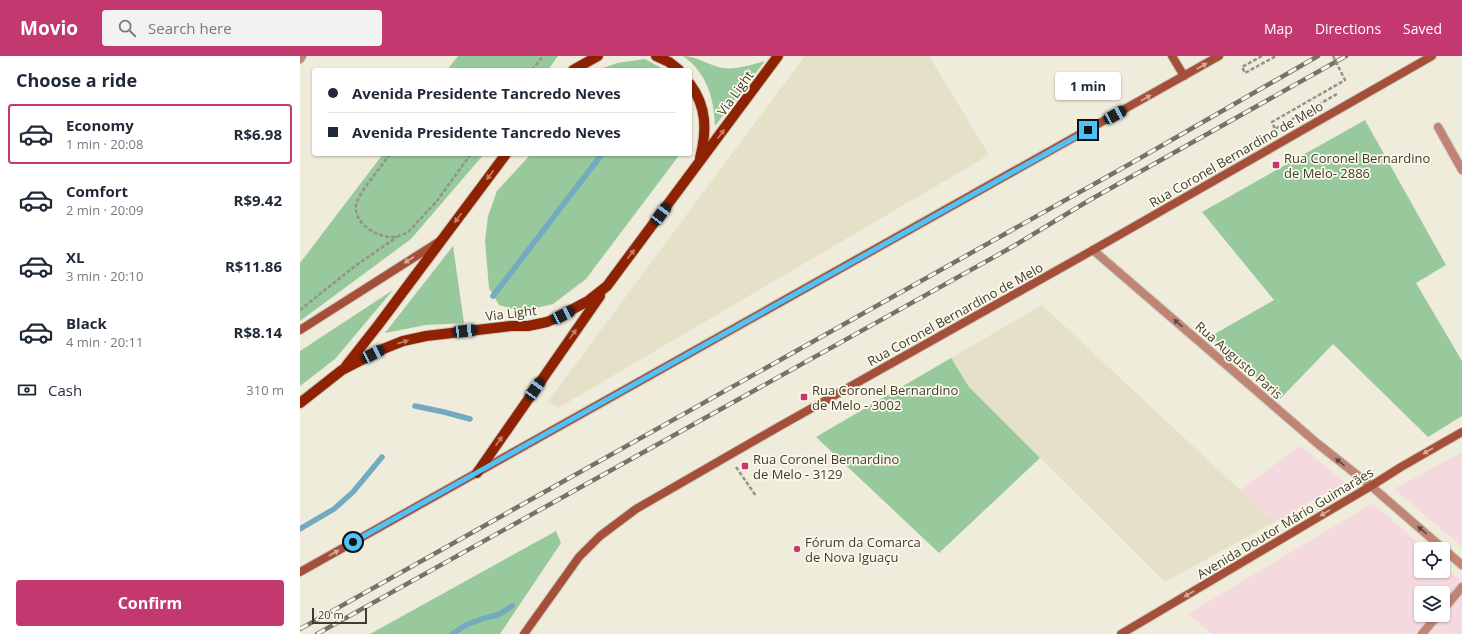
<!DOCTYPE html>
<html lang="en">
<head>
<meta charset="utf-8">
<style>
  :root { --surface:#fff; --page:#f2f2f3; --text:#1f2937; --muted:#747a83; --line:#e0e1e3; --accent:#c3386e }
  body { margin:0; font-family:"Open Sans",sans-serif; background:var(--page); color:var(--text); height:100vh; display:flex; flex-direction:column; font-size:15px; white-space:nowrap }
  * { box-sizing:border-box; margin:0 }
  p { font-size:13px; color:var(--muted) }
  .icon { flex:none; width:22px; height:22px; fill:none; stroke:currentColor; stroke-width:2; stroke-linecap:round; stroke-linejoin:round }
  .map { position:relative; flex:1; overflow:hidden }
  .drawer { display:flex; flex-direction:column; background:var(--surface); width:300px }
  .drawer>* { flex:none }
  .banner { position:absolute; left:12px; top:12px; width:380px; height:88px; border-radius:4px; box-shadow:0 1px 3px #0004; display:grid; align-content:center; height:88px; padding:0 16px; background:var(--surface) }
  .buttons { position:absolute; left:1114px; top:486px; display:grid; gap:8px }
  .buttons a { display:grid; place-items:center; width:36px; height:36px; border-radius:4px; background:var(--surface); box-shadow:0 1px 3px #0004; font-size:20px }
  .scale { position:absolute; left:12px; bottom:10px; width:55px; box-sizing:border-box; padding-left:4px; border:2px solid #3d3c35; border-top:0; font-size:11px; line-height:14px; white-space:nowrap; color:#3d3c35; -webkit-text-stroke:3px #fcf9e8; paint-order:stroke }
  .end { position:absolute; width:18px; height:18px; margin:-9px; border:5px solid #4fc3f7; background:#111; box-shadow:0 0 0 2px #111 }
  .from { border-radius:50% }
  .bubble { position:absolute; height:28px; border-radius:4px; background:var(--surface); box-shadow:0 1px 3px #0004; font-size:13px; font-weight:700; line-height:28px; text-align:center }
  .car { position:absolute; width:12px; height:24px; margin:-12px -6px; border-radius:5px; box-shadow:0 0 3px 1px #0007; background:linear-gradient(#222 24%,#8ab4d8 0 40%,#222 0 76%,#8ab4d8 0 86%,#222 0) }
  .banner b { display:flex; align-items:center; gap:14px; height:38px; font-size:15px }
  .banner b+b { border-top:1px solid var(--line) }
  .banner i { width:10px; height:10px; background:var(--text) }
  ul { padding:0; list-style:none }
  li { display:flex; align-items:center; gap:12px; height:60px; margin:0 8px 6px; padding:0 8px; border:2px solid transparent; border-radius:4px }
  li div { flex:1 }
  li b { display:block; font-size:15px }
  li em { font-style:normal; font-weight:700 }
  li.active { border-color:var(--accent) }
  li>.icon { width:36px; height:36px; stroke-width:1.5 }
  h2 { padding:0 16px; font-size:18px; line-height:48px }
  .pay { display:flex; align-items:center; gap:10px; height:44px; padding:0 16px; font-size:15px }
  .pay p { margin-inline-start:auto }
  .button { display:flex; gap:8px; margin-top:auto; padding:8px 16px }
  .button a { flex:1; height:46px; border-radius:4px; background:var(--accent); color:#fff; font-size:16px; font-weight:700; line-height:46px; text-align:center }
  header { display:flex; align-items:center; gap:24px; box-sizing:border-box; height:56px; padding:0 20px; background:var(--accent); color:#fff }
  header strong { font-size:19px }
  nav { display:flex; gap:22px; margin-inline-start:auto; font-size:14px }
  .search { width:280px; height:36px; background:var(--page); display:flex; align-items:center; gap:10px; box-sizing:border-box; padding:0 14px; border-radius:4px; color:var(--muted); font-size:15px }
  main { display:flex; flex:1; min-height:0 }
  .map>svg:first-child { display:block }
  .commercial { fill:#f4dade; fill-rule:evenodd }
  .built { fill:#e5e0c8 }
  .green { fill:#97c99c }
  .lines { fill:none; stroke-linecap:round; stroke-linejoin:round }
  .stream { stroke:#74aac0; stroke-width:5.5 }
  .lane-casing { stroke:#cbc9ba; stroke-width:10 }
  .street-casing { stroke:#cbc9ba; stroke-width:10 }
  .secondary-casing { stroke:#cbc9ba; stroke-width:10 }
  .primary-casing { stroke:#cbc9ba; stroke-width:12 }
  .path { stroke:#959387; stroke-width:2.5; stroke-dasharray:4 2; stroke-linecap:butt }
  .lane { stroke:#c08474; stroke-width:8 }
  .street { stroke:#c08474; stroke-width:8 }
  .secondary { stroke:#a54f3a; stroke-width:8 }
  .primary { stroke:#8e2202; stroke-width:10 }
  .rail-casing { stroke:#757369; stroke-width:4.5 }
  .rail { stroke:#fcf9e8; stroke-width:3; stroke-dasharray:9; stroke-linecap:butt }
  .path-bridge { stroke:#959387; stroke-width:2.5; stroke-dasharray:4 2; stroke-linecap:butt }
  .oneway { fill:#d5ac9a }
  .oneway2 { fill:#c0836a }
  .oneway3 { fill:#574a42 }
  .route { stroke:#4fc3f7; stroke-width:5 }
  .poi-dot { fill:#c3386e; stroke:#fcf9e8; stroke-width:1.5 }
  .labels { text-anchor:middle; stroke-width:3.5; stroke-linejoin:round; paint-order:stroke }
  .street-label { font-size:13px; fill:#3d3c35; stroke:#fcf9e8 }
  .poi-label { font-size:13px; fill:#3d3c35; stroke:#fcf9e8; text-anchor:start }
</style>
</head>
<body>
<header>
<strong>Movio</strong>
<div class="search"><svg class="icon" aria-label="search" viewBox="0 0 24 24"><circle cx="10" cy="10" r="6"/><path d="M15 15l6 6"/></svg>Search here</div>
<nav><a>Map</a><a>Directions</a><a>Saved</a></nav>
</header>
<main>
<section class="drawer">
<h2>Choose a ride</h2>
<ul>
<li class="active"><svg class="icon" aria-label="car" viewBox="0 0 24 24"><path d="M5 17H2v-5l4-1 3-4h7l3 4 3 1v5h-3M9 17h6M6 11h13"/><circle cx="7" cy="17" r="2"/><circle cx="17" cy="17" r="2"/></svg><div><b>Economy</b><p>1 min · 20:08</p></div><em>R$6.98</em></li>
<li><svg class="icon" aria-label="car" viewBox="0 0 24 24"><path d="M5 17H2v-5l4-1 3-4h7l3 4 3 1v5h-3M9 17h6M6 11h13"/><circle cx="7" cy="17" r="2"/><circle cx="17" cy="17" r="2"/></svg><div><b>Comfort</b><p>2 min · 20:09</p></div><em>R$9.42</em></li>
<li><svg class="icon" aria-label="car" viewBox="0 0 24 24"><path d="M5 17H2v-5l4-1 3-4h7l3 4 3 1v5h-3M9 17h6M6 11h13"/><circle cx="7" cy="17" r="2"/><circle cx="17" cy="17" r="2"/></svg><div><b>XL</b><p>3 min · 20:10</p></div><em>R$11.86</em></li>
<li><svg class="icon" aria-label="car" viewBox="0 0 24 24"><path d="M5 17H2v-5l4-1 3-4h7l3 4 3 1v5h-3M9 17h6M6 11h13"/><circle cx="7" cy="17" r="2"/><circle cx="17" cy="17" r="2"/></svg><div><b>Black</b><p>4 min · 20:11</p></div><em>R$8.14</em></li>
</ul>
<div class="pay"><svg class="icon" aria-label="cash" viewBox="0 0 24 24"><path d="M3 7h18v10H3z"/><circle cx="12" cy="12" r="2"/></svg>Cash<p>310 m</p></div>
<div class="button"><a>Confirm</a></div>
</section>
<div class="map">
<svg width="1162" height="578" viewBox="0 0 1162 578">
  <rect width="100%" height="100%" fill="#efecdb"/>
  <!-- commercial -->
  <g class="commercial">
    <polygon points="1000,390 1045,426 974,466 940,434"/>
    <polygon points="1162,396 1162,491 1094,433"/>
    <path d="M 1073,447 L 1125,493 L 1121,493 L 1121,515 L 1143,515 L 1143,509 L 1162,525 L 1162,578 L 912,578 L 888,558 ZM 1121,537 L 1143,537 L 1143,559 L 1121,559 Z"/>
  </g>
  <!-- built -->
  <g class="built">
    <polygon points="505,0 629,0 689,99 258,352 248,345"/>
    <polygon points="742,249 940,434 974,466 865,526 669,331 651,302"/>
  </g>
  <!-- green -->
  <g class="green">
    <polygon points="158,0 258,0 248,14 147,14"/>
    <path d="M 383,0 C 397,0 408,9 422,12 C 436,14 451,9 465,5 L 415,70 C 414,42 407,17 383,0 Z"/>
    <polygon points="345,3 365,14 298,14 317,7"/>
    <polygon points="1065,64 1146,209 1116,227 1162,305 1162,360 1128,381 1033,288 980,343 911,280 974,244 902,156"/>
    <polygon points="83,98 184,98 111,183 0,265 0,207"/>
    <polygon points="231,98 380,98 286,223 253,248 232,253 213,253 199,249 189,232 185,185 188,160 197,135"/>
    <polygon points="153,190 164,267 126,269 85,277"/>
    <polygon points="93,234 35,303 0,330 0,295"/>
    <polygon points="651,302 669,331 740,402 639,497 516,381"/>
    <polygon points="256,475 261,487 200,578 70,578"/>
  </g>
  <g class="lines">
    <!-- stream -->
    <g class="stream">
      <polyline points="193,240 302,98"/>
      <polyline points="115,350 144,356 170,363"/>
      <polyline points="0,473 34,453 53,436 82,401"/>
      <polyline points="152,578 168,568 188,561 198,559 212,550"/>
    </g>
    <defs>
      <g id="lane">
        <polyline points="1138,71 1162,114"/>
        <polyline points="1143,554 1162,531"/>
        <polyline points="1122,578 1138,559"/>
      </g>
      <g id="street">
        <polyline points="0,3 2,0"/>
        <polyline points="793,194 1018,388 1071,430 1162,509"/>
      </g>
      <g id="secondary">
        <polyline points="872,0 884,20"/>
        <polyline points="0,274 140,185"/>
        <polyline points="0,516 919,0"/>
        <polyline points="224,578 279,501 300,480 336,453 480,370 793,194 1132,0"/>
        <polyline points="821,578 1071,430 1101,411 1162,376"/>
      </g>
      <g id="primary">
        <polyline points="356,0 369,6 379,14"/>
        <polyline points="273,14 298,0"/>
        <path d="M 390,28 C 407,51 407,75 400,102"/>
        <polyline points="46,310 79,268 206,98"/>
        <polyline points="0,347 42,314 83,293 103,285 126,280 211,270 228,270 247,266 256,262 288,245 307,230 478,0"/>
        <polyline points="177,417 300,240"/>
      </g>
    </defs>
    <!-- lane casing -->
    <use href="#lane" class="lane-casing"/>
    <!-- street casing -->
    <use href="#street" class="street-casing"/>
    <!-- secondary casing -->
    <use href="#secondary" class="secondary-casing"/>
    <!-- primary casing -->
    <use href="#primary" class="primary-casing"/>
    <!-- path -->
    <g class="path">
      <polyline points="962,0 942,11 945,17 976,0"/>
      <polyline points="232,14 243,0"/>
      <path d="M 90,98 C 82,110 59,136 56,149 C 53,167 77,181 91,181 C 98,181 103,179 109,175 L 136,146 L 171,98"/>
      <polyline points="0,254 55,210 97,181"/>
      <polyline points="436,411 456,440"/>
    </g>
    <!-- lane -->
    <use href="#lane" class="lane"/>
    <!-- street -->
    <use href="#street" class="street"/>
    <!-- secondary -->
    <use href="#secondary" class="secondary"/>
    <!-- primary -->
    <use href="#primary" class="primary"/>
    <defs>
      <g id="rail">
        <polyline points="0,573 828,109 1018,0"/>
        <polyline points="17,578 712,191 788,145 1046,0"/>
      </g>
    </defs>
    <!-- rail casing -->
    <use href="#rail" class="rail-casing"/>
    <!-- rail -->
    <use href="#rail" class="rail"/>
    <!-- path-bridge -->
    <polyline class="path-bridge" points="1033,0 1045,24 972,66 975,73 1037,38"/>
  </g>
  <!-- one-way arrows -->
  <defs><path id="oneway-solid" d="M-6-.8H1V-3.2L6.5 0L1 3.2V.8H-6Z"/></defs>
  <g class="oneway">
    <use href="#oneway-solid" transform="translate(902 10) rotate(-30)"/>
    <use href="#oneway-solid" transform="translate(846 42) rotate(-29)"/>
    <use href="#oneway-solid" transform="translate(109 204) rotate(147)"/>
    <use href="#oneway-solid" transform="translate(1128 395) rotate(150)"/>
    <use href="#oneway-solid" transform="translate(1025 457) rotate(149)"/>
    <use href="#oneway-solid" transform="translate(34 497) rotate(-29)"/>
    <use href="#oneway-solid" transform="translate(889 538) rotate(149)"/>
  </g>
  <g class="oneway2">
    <use href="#oneway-solid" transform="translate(421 78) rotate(-54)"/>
    <use href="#oneway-solid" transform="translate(190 119) rotate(127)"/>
    <use href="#oneway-solid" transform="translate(158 162) rotate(126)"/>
    <use href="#oneway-solid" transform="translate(331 198) rotate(-53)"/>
    <use href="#oneway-solid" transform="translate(273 278) rotate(-55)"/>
    <use href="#oneway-solid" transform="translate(103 286) rotate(-18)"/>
    <use href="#oneway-solid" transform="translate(199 385) rotate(-55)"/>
  </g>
  <g class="oneway3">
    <use href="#oneway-solid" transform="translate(878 267) rotate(-139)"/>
    <use href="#oneway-solid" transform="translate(1040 406) rotate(-141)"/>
    <use href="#oneway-solid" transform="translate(1122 474) rotate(-139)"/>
  </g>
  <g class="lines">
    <!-- route -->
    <polyline class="route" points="53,486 788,74"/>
  </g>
  <!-- markers -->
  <g class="poi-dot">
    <rect x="972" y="105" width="8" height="8" rx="2"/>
    <rect x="500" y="337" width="8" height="8" rx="2"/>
    <rect x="441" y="406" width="8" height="8" rx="2"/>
    <circle cx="497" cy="493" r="4"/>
  </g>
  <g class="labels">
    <!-- street labels -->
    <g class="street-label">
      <text transform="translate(435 37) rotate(-54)" y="5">Via Light</text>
      <text transform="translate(936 98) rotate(-30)" y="5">Rua Coronel Bernardino de Melo</text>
      <text transform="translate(211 257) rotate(-7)" y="5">Via Light</text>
      <text transform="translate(655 258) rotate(-29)" y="5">Rua Coronel Bernardino de Melo</text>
      <text transform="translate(939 304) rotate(41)" y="5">Rua Augusto Paris</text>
      <text transform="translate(985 467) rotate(-31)" y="5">Avenida Doutor Mário Guimarães</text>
    </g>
    <!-- poi labels -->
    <g class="poi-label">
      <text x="984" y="107">Rua Coronel Bernardino<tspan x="984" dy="15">de Melo- 2886</tspan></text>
      <text x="512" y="339">Rua Coronel Bernardino<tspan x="512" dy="15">de Melo - 3002</tspan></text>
      <text x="453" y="408">Rua Coronel Bernardino<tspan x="453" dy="15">de Melo - 3129</tspan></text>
      <text x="505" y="491">Fórum da Comarca<tspan x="505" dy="15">de Nova Iguaçu</tspan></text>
    </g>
  </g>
</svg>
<div class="buttons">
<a><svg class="icon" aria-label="locate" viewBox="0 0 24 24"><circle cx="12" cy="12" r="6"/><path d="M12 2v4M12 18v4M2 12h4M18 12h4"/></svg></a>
<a><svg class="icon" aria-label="layers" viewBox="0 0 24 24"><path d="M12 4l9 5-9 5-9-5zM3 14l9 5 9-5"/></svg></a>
</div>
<div class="scale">20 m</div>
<i class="end from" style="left:53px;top:486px"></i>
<i class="end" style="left:788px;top:74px"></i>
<div class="bubble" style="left:755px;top:16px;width:66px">1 min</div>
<i class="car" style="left:815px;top:59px;rotate:61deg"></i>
<i class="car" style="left:361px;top:158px;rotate:37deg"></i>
<i class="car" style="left:263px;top:259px;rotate:63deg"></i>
<i class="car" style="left:165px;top:275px;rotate:84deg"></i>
<i class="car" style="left:73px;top:298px;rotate:63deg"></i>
<i class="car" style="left:235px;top:333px;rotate:35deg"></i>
<div class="banner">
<b><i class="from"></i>Avenida Presidente Tancredo Neves</b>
<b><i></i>Avenida Presidente Tancredo Neves</b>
</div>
</div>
</main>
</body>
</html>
